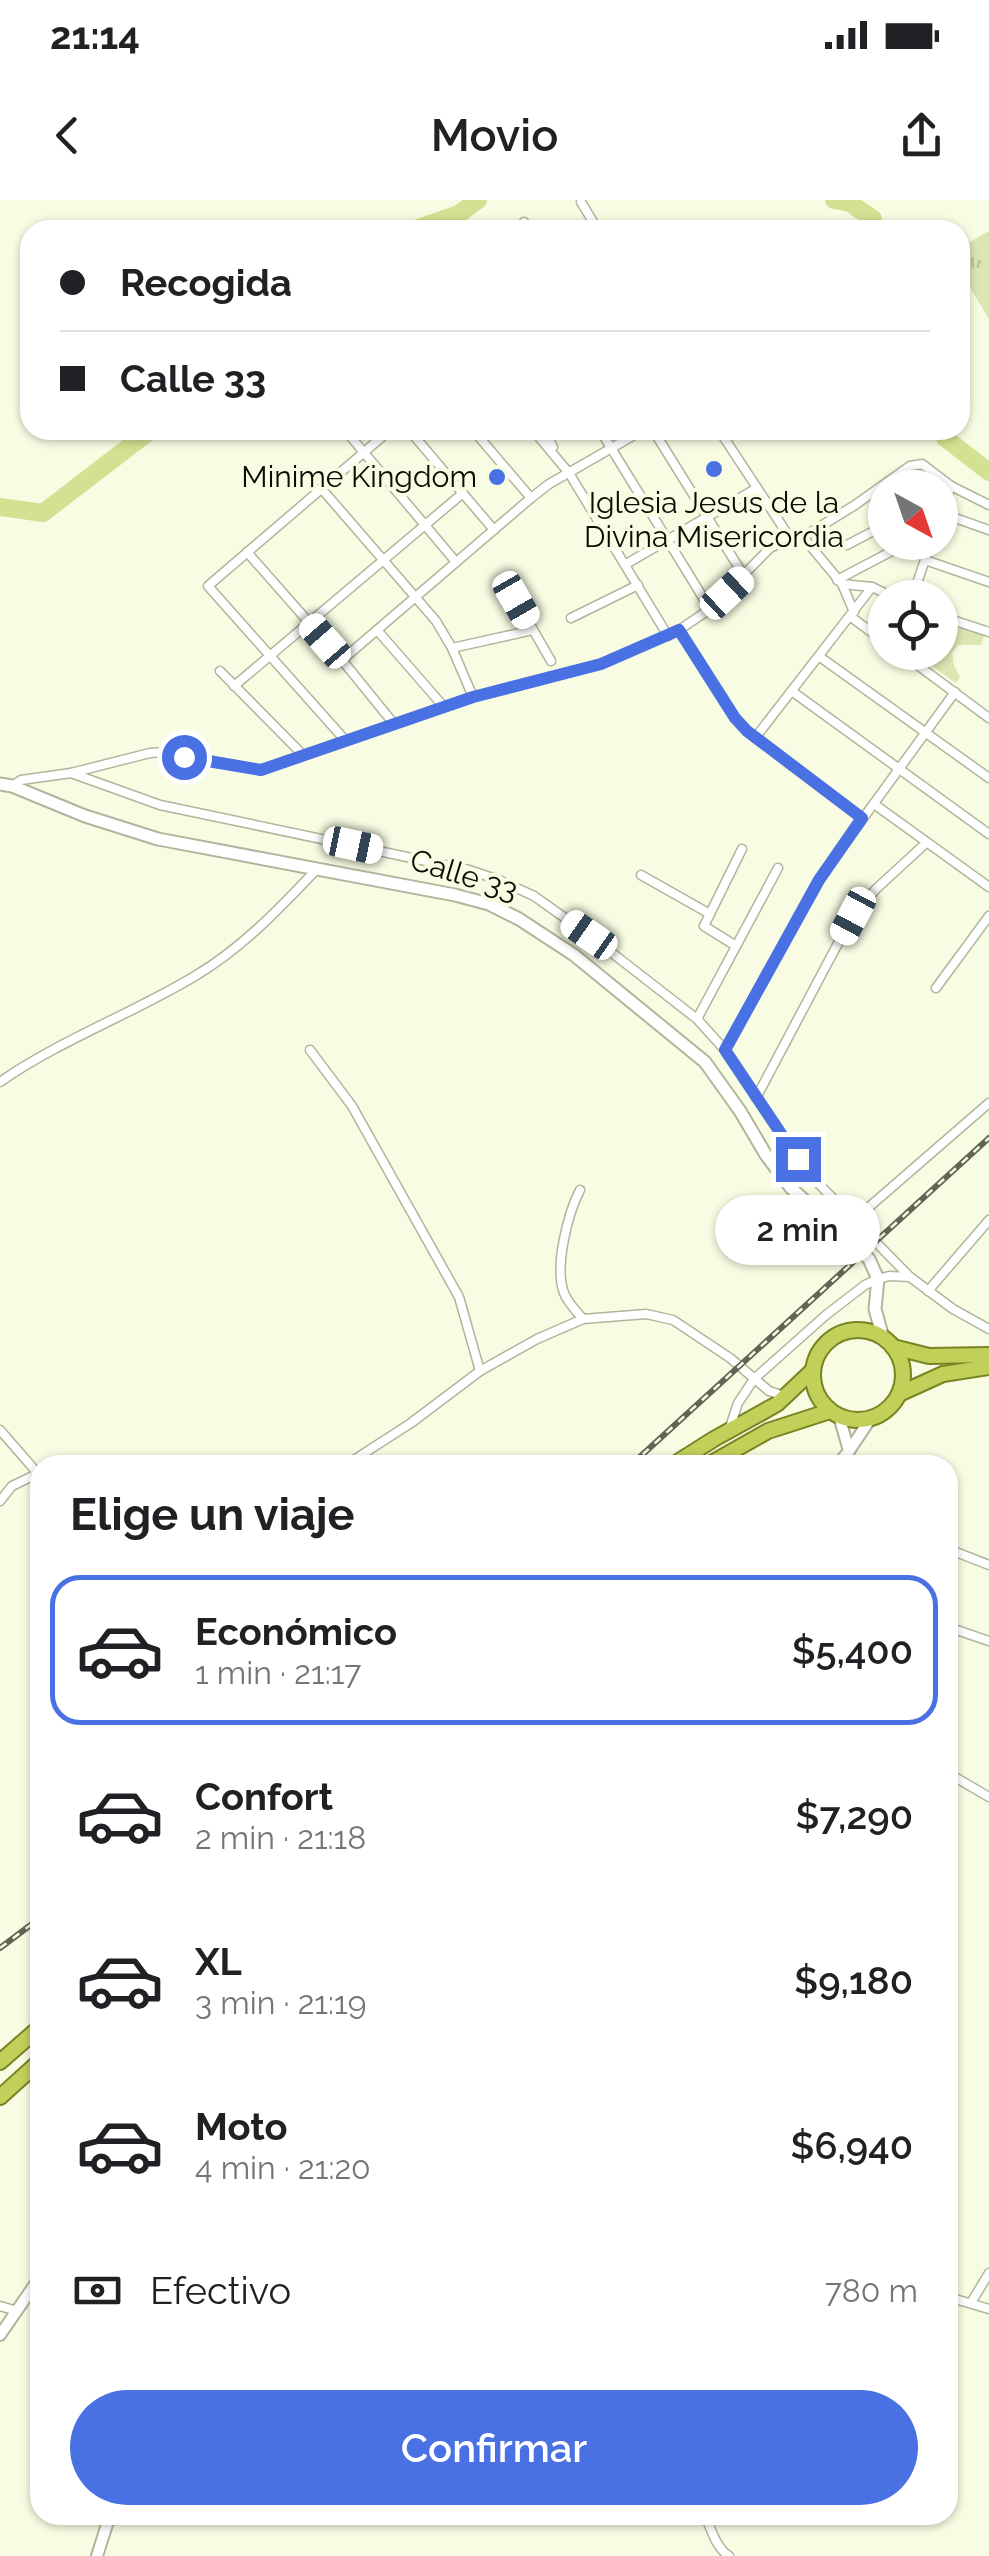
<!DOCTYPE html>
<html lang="es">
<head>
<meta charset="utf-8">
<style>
  :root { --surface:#fff; --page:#f2f2f2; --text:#202124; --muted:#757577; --line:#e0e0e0; --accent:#4971e4 }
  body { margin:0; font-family:Raleway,sans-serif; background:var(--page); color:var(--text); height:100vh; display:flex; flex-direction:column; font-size:38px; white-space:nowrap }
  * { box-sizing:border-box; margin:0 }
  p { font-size:32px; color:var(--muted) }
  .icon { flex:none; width:55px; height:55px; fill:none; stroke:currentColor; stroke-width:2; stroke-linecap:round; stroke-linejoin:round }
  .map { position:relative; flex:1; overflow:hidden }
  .drawer { position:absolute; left:30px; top:1255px; width:928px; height:1070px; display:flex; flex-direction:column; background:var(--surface); border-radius:30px; box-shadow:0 2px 8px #0004 }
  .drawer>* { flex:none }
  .top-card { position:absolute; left:20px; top:20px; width:950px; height:220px; border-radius:30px; box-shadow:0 2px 8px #0004; display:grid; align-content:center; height:220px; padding:0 40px; background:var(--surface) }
  .needle { width:65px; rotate:140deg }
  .tools { position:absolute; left:868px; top:270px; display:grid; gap:20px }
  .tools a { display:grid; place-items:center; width:90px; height:90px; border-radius:50%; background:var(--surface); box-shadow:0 2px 8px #0004; font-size:50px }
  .end { position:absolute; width:45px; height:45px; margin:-22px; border:12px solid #4971e4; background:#fff; box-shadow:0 0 0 5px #fff }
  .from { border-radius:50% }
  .bubble { position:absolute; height:70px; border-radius:35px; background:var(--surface); box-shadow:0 2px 8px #0004; font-size:32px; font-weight:600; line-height:70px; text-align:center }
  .car { position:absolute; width:30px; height:60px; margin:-30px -15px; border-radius:12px; box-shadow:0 0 8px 2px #0007; background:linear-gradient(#fff 24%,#345 0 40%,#fff 0 76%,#345 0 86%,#fff 0) }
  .top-card b { display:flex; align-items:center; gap:35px; height:95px; font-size:38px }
  .top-card b+b { border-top:2px solid var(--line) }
  .top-card i { width:25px; height:25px; background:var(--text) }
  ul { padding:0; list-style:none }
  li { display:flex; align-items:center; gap:30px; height:150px; margin:0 20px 15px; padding:0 20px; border:5px solid transparent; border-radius:30px }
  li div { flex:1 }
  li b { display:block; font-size:38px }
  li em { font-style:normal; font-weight:600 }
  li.current { border-color:var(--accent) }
  li>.icon { width:90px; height:90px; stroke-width:1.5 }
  h2 { padding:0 40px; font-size:45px; line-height:120px }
  .pay { display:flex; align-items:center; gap:25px; height:110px; padding:0 40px; font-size:38px }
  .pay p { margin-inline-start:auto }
  .button { display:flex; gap:20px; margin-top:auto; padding:20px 40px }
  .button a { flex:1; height:115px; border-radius:60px; background:var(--accent); color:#fff; font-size:40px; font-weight:600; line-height:115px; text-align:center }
  .status { display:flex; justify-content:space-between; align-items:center; height:70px; padding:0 50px; background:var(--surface); direction:ltr }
  .status svg { height:28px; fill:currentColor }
  header { display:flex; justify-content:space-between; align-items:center; height:130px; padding:0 40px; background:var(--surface); font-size:45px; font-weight:600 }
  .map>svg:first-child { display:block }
  .grass { fill:url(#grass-tufts) }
  .garden { fill:#dce6b2 }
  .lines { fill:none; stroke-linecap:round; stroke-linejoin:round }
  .river { stroke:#d4e192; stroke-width:18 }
  .minor-casing { stroke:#b0b59c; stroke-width:11 }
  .tertiary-casing { stroke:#b0b59c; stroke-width:14 }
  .secondary-casing { stroke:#b0b59c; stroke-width:15 }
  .trunk-casing { stroke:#788422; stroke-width:18 }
  .minor { stroke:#fff; stroke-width:8 }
  .tertiary { stroke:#fff; stroke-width:10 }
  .secondary { stroke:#fff; stroke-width:11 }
  .trunk { stroke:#c2d05a; stroke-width:14 }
  .rail-casing { stroke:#626556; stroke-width:6 }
  .rail { stroke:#f7fce2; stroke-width:2.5; stroke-dasharray:8; stroke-linecap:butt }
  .route { stroke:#4971e4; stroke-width:12 }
  .poi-dot { fill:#4971e4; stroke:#f7fce2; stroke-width:4 }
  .labels { text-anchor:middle; stroke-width:8; stroke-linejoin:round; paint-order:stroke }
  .poi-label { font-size:30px; fill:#0b0d05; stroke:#f7fce2; text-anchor:end }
  .street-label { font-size:30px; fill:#0b0d05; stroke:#f7fce2 }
</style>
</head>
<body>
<div class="status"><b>21:14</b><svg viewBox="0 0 49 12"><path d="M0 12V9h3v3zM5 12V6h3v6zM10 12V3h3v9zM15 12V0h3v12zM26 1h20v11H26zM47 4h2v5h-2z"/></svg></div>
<header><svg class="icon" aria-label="back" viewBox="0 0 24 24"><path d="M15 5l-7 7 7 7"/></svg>Movio<svg class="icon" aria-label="share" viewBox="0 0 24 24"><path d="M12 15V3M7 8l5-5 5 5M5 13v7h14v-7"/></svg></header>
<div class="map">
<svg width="989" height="2356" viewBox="0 0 989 2356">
  <defs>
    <pattern id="grass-tufts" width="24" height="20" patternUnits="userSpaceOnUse" patternTransform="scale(2.5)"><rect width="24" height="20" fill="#dce6b2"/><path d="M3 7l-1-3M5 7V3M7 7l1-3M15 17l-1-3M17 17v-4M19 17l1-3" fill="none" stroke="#bbc498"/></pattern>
  </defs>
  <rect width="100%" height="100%" fill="#f7fce2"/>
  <!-- grass -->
  <polygon class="grass" points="989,31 989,119 960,71 960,32 970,42"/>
  <!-- garden -->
  <polygon class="garden" points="940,420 984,436 981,445 958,445 952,453 954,465 960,477 956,483 913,453 940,452"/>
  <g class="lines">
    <!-- river -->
    <g class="river">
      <polyline points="834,0 850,3 873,19 875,30"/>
      <polyline points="412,30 459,14 478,0"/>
      <polyline points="942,230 945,238 989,272"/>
      <polyline points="0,307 43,313 151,230"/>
    </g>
    <defs>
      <g id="minor">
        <polyline points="581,2 598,30"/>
        <polyline points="524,22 529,30"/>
        <polyline points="345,230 456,362"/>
        <polyline points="409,230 494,330"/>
        <polyline points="473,230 531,298"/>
        <polyline points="533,230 569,273 668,436"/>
        <polyline points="544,230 553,247"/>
        <polyline points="600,230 710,409"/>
        <polyline points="653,230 744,376"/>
        <polyline points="719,230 790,338"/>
        <polyline points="321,288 436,421 452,448 473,497"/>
        <polyline points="941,313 989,330"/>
        <polyline points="940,315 951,286"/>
        <polyline points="803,337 855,305 910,266 922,264 951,286 989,305"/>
        <polyline points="847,345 885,325"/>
        <polyline points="247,352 342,460 394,524"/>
        <polyline points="925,360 989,382"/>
        <polyline points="626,364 757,288"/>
        <polyline points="837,380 892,351 899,342"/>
        <polyline points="842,384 872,387 895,398"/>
        <polyline points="912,398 931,342"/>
        <polyline points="516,400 551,461"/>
        <polyline points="940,416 989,432"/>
        <polyline points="851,417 885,442"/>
        <polyline points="571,418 638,385"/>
        <polyline points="377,430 444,507"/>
        <polyline points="679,430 735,518 747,531 862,618"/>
        <polyline points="452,448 533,430"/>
        <polyline points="900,452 989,518"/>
        <polyline points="820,457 989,578"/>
        <polyline points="342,460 531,298 549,284 643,230"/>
        <polyline points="220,471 303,555"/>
        <polyline points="234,486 463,293"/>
        <polyline points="793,492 989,634"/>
        <polyline points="755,538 872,387"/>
        <polyline points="345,540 208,386 390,230"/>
        <polyline points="71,573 160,605 469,670 499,680 534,696 589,735 697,819 725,850 786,942 810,975 910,1077 953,1109 989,1129"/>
        <polyline points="12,586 21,580 71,573 150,553 164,552 261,570 473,497 601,464 679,430 710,409 770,348 790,338 803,337 842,384 854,412"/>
        <polyline points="874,604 989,687"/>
        <polyline points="641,675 710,714"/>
        <polyline points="736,746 704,726 742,649"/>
        <polyline points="936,788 989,716"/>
        <polyline points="697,819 778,668"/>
        <polyline points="310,850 352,906 459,1097 480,1171"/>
        <polyline points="725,850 819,679 955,492"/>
        <path d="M 0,882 C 60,840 132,814 195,776 C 242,748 279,709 316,670"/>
        <polyline points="756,898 853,715 876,689 926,643"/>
        <path d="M 580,990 C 568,1013 554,1067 564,1093 C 568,1103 576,1111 583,1119"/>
        <polyline points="854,1020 989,903"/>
        <polyline points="928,1091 989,1020"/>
        <polyline points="0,1230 40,1276"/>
        <polyline points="729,1230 738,1203 754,1179 826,1115 865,1085 878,1079 889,1076 910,1077"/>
        <polyline points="346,1265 411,1223 480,1171 537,1139 583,1119 646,1114 673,1120 730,1158 769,1191 784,1196"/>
        <polyline points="0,1301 12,1286 37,1274"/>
        <polyline points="948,1349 989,1365"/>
        <polyline points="948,1427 989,1441"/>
        <polyline points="948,1573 989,1597"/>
        <polyline points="948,2097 989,2109"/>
        <polyline points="971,2103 989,2073"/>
        <polyline points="0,2106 17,2111"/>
        <path d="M 705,2315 C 711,2329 716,2348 729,2356"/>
      </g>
      <g id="tertiary">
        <polyline points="839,1216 849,1251"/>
        <polyline points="837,1265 849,1251 871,1218"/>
        <polyline points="0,2135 40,2077"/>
        <polyline points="97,2356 110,2315"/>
      </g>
      <polyline id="secondary" points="0,584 12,586 85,616 158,639 455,695 489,704 519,719 574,755 705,862 740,911 766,955 791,988 869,1059 878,1079 875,1109 883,1138"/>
      <g id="trunk">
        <circle cx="858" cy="1175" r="45"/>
        <polyline points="893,1147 929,1156 989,1155"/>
        <polyline points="899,1194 943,1174 989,1167"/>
        <polyline points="673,1265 714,1239 777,1204 813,1170"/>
        <polyline points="708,1265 768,1231 830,1211"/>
        <polyline points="0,1862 40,1827"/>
        <polyline points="0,1897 40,1861"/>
      </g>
    </defs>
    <!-- minor casing -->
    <use href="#minor" class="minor-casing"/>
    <!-- tertiary casing -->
    <use href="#tertiary" class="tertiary-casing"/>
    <!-- secondary casing -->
    <use href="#secondary" class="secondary-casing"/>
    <!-- trunk casing -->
    <use href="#trunk" class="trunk-casing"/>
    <!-- minor -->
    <use href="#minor" class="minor"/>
    <!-- tertiary -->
    <use href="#tertiary" class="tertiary"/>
    <!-- secondary -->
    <use href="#secondary" class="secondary"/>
    <!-- trunk -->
    <use href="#trunk" class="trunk"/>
    <defs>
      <g id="rail">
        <polyline points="631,1265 989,938"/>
        <polyline points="0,1748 40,1718"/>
      </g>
    </defs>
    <!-- rail casing -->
    <use href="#rail" class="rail-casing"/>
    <!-- rail -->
    <use href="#rail" class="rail"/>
  </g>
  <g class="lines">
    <!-- route -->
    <polyline class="route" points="184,557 261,570 473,497 601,464 679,430 735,518 747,531 862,618 819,680 725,850 798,959"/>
  </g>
  <!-- markers -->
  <g class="poi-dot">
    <circle cx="714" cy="269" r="10"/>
    <circle cx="497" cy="277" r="10"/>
  </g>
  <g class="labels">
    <!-- poi labels -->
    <g class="poi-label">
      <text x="477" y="287">Minime Kingdom</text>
      <text x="714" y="313" text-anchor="middle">Iglesia Jesus de la<tspan x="714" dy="34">Divina Misericordia</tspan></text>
    </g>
    <!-- street labels -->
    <g class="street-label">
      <text transform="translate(464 675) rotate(17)" y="10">Calle 33</text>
    </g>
  </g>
</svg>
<div class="tools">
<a><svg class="needle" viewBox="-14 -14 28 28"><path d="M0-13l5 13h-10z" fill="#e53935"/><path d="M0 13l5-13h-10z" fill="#757577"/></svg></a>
<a><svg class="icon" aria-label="locate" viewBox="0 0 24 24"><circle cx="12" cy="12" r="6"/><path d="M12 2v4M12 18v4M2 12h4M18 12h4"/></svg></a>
</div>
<i class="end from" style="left:184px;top:557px"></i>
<i class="end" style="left:798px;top:959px"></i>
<div class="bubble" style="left:715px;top:995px;width:165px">2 min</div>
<i class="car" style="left:727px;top:393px;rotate:47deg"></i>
<i class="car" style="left:516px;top:400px;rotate:150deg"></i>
<i class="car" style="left:325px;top:441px;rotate:319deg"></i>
<i class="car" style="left:353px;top:645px;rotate:102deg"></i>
<i class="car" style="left:853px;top:716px;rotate:208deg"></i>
<i class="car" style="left:589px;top:735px;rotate:305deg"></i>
<div class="top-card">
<b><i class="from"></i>Recogida</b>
<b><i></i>Calle 33</b>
</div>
<section class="drawer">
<h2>Elige un viaje</h2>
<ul>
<li class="current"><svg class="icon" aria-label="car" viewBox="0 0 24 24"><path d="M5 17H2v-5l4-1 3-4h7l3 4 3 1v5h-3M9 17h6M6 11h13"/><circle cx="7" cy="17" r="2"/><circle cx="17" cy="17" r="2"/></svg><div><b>Económico</b><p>1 min · 21:17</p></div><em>$5,400</em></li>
<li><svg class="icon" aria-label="car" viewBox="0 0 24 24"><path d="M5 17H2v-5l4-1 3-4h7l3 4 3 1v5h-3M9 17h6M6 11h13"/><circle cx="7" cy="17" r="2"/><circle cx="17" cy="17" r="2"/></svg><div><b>Confort</b><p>2 min · 21:18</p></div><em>$7,290</em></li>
<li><svg class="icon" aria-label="car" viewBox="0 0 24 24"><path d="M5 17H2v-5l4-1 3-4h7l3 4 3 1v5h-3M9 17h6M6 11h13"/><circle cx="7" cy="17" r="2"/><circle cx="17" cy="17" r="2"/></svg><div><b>XL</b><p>3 min · 21:19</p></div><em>$9,180</em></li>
<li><svg class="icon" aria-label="car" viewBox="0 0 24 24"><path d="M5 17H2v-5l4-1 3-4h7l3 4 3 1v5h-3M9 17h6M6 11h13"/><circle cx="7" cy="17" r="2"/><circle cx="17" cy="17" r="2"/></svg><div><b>Moto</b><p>4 min · 21:20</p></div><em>$6,940</em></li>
</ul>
<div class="pay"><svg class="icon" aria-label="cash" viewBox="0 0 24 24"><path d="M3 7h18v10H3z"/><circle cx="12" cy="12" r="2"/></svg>Efectivo<p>780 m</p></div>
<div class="button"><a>Confirmar</a></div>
</section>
</div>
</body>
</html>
